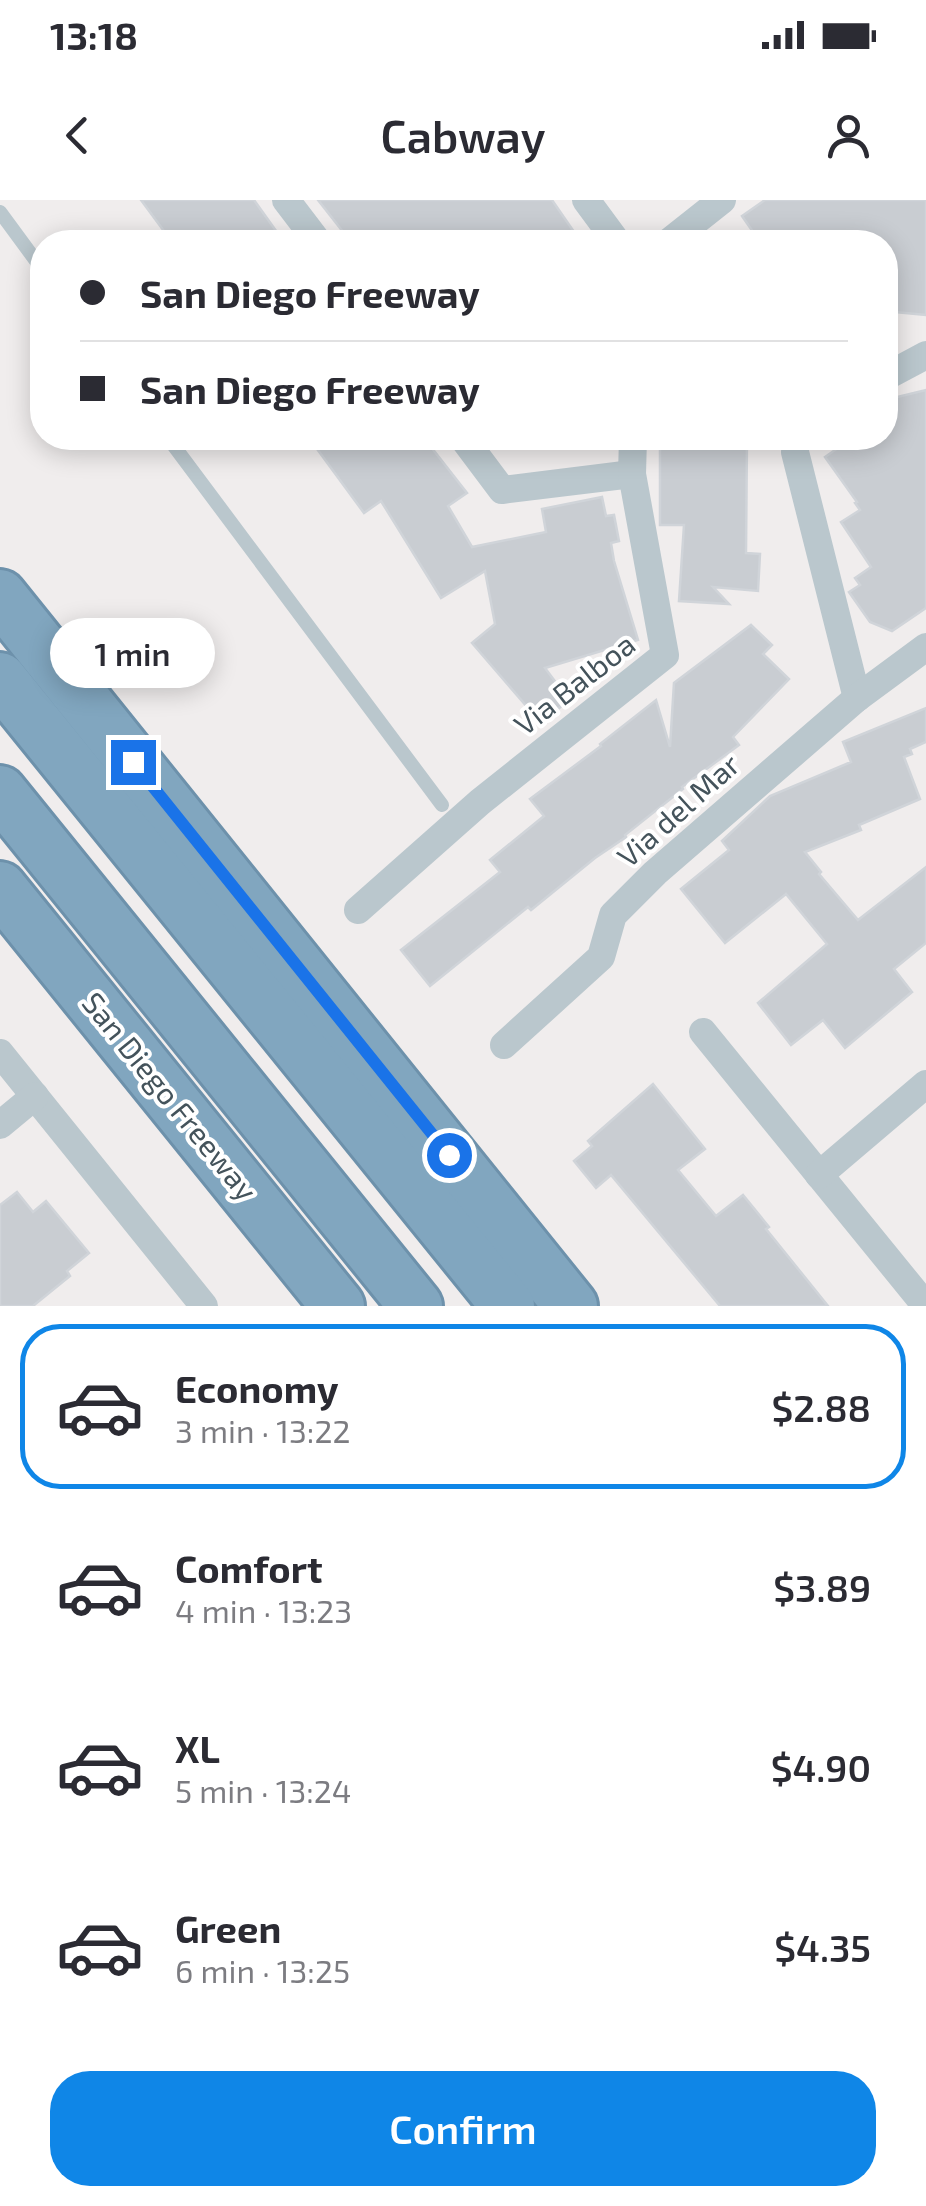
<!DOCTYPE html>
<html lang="en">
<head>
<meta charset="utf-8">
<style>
  :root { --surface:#fff; --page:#f2f2f3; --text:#2b2b33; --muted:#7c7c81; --line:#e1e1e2; --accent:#0f86e7 }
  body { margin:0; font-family:"Exo 2",sans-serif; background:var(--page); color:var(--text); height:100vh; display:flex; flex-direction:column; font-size:38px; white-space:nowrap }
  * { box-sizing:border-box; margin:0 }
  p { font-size:32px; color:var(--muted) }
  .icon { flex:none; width:55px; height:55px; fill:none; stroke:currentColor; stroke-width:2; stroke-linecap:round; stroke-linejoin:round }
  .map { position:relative; height:1106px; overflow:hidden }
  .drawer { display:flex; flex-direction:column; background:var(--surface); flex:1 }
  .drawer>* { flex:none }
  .banner { position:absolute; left:30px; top:30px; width:868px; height:220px; border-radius:40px; box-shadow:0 5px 25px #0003; display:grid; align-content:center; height:220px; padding:0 50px; background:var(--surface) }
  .end { position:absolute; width:45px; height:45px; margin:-22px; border:12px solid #1a73e8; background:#fff; box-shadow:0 0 0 5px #fff }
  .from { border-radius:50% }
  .bubble { position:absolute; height:70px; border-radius:35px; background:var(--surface); box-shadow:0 5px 25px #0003; font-size:32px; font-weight:600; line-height:70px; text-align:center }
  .banner b { display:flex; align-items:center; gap:35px; height:95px; font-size:38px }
  .banner b+b { border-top:2px solid var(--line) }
  .banner i { width:25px; height:25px; background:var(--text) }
  ul { padding:18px 0 0; list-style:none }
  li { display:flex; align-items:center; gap:30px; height:165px; margin:0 20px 15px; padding:0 30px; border:5px solid transparent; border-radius:40px }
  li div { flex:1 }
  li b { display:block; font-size:38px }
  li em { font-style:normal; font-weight:600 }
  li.current { border-color:var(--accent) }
  li>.icon { width:90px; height:90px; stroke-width:1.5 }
  .cta { display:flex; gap:20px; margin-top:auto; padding:20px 50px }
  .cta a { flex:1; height:115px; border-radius:40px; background:var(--accent); color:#fff; font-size:40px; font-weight:600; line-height:115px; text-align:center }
  .status { display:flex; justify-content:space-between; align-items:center; height:70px; padding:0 50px; background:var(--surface); direction:ltr }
  .status svg { height:28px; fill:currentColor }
  header { display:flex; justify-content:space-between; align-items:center; height:130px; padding:0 50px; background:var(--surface); font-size:45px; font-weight:600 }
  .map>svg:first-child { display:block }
  .building { fill:#c9cdd2; stroke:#d0d4d9; stroke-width:2.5 }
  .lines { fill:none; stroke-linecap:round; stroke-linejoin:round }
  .motorway-casing { stroke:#6d91ab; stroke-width:58 }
  .service { stroke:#bac7cd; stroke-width:14 }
  .minor { stroke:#bac7cd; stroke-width:28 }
  .motorway { stroke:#81a6bf; stroke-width:52 }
  .route { stroke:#1a73e8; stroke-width:12 }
  .labels { text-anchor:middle; stroke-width:8; stroke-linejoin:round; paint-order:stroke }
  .street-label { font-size:30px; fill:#44535b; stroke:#fff }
</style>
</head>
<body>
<div class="status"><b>13:18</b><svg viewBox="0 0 49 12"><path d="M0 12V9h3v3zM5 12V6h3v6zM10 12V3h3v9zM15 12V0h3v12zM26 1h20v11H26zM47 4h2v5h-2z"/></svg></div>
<header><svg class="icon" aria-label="back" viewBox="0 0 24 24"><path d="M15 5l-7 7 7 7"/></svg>Cabway<svg class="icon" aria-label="person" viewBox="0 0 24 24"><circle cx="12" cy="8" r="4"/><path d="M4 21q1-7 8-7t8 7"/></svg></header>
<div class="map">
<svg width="926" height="1106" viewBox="0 0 926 1106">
  <rect width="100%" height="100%" fill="#f0eded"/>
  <!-- building -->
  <g class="building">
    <polygon points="141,0 254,0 284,42 172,42"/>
    <polygon points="318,0 552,0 581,42 351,42"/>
    <polygon points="765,0 926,0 926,115 885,111 885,42 760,42 742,16"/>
    <polygon points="926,190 926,408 892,431 870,422 849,392 860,385 855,378 871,367 841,322 860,310 855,303 857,302 825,257 835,250 826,238 885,238 885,200"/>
    <polygon points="309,238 424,238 467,293 448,306 472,347 546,332 542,309 602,297 606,316 614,315 619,341 611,343 614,361 638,440 545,468 569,500 541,523 472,443 495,424 485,371 441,398 381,301 364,313"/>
    <polygon points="660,238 747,238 746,353 760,354 758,391 713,387 729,404 679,401 684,325 660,325"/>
    <polygon points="751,425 772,445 763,454 789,479 733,537 739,545 682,587 683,589 625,635 626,637 595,658 531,710 528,707 430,786 401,750 500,672 490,660 544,616 530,599 601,546 600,544 656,500 670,547 674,483"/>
    <polygon points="926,508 926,542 910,549 912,554 904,557 920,599 859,625 861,630 805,652 821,672 819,674 858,720 926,667 926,743 894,769 912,792 845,848 823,820 791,845 758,803 827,744 786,694 725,743 681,689 729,650 722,641 770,596 851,562 843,542"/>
    <polygon points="653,884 705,949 678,970 716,1016 743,995 769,1027 766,1029 828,1106 720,1106 611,975 596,988 574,961 592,946 588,941"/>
    <polygon points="17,992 33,1012 46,1001 89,1053 67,1071 70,1076 33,1106 0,1106 0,1005"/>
  </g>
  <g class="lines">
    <defs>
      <g id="motorway">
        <polyline points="0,396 571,1106"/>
        <polyline points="0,479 508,1106"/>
        <polyline points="0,592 416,1106"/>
        <polyline points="0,688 338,1106"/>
      </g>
    </defs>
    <!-- motorway casing -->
    <use href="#motorway" class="motorway-casing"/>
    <!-- service -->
    <g class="service">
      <polyline points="0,12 42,69"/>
      <polyline points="168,238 442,605"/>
    </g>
    <!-- minor -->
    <g class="minor">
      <polyline points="286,0 318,42"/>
      <polyline points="586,0 617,42"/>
      <polyline points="669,42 722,0"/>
      <polyline points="885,177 926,155"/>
      <polyline points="463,238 502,290 632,274"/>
      <polyline points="796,238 795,252 857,498"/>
      <polyline points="358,710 480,602 665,455 632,274 633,238"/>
      <polyline points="703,832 926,1106"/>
      <polyline points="504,845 601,757 613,715 655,673 857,498 926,447"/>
      <polyline points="0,853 204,1106"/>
      <polyline points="0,925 35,896"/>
      <polyline points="819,975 926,884"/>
    </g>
    <!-- motorway -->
    <use href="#motorway" class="motorway"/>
  </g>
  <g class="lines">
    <!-- route -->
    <polyline class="route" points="133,562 449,955"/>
  </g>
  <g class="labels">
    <!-- street labels -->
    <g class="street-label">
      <text transform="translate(575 485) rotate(-38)" y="10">Via Balboa</text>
      <text transform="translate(679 611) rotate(-42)" y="10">Via del Mar</text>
      <text transform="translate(169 897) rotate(51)" y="10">San Diego Freeway</text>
    </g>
  </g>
</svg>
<i class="end from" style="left:449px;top:955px"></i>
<i class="end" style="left:133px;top:562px"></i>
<div class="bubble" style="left:50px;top:418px;width:165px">1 min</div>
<div class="banner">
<b><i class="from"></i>San Diego Freeway</b>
<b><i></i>San Diego Freeway</b>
</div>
</div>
<section class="drawer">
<ul>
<li class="current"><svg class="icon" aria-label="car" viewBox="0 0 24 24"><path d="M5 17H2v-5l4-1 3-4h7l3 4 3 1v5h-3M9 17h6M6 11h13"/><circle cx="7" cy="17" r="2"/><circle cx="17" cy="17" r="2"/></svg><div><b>Economy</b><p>3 min · 13:22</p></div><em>$2.88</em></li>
<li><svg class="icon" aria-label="car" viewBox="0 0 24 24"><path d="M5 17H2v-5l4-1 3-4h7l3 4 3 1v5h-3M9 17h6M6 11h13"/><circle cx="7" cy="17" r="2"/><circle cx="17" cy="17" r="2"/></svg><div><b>Comfort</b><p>4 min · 13:23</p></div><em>$3.89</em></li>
<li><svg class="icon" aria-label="car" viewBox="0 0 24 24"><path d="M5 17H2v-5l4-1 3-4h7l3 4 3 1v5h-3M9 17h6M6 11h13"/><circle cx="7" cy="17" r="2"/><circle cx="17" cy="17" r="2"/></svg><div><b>XL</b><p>5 min · 13:24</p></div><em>$4.90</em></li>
<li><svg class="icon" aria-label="car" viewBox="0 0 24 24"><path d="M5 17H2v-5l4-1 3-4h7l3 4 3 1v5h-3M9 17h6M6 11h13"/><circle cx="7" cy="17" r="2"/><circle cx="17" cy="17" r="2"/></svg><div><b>Green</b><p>6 min · 13:25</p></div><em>$4.35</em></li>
</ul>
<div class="cta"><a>Confirm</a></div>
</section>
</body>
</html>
